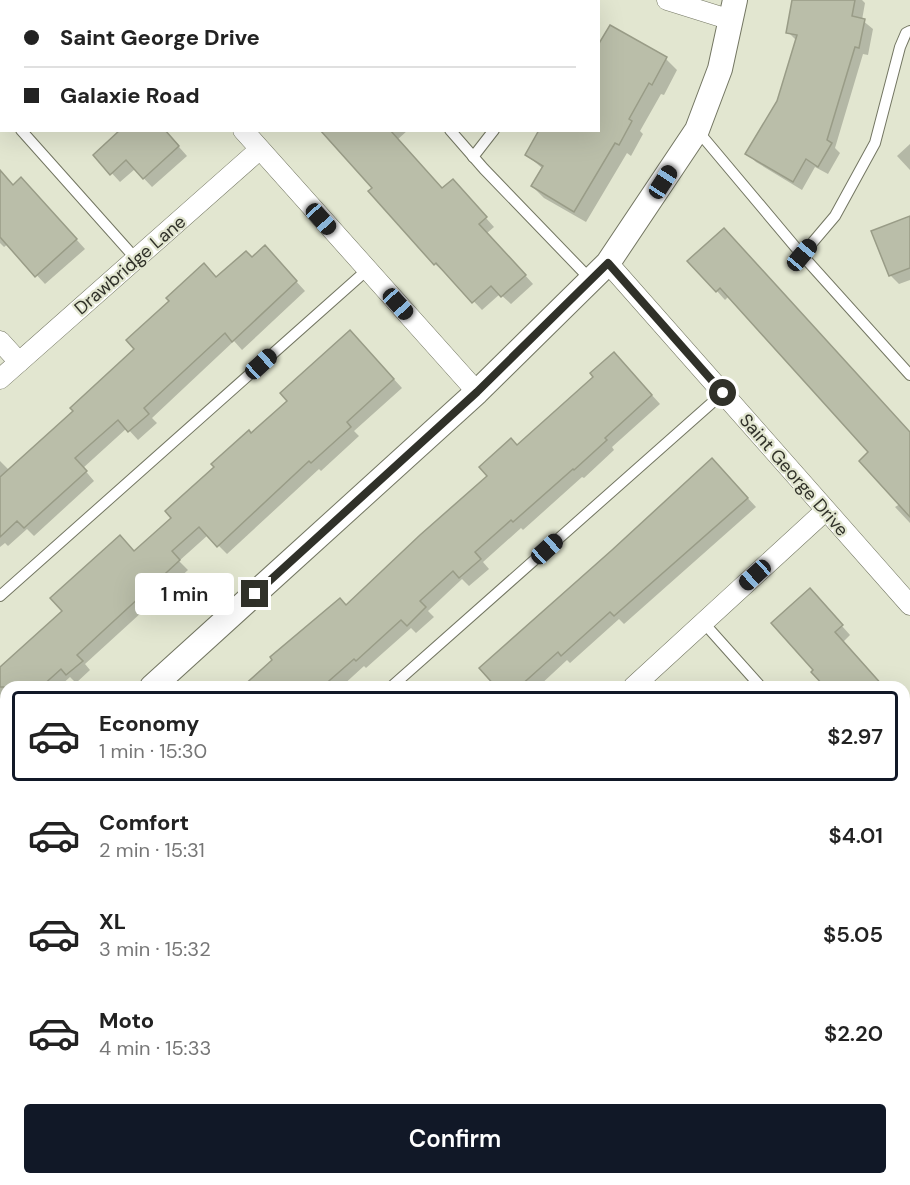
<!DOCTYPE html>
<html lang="en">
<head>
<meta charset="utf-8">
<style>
  :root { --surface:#fff; --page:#f2f2f2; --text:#222; --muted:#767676; --line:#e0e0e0; --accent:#111827 }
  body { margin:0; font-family:"DM Sans",sans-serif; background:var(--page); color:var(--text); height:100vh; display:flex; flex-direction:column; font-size:22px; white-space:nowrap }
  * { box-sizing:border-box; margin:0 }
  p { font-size:20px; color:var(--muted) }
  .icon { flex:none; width:33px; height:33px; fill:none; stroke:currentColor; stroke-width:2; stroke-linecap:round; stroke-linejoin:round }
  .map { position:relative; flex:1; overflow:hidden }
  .side { position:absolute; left:0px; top:681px; width:910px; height:504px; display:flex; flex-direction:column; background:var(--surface); border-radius:18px 18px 0 0; box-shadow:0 6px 24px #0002 }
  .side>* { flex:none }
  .guide { position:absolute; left:0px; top:0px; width:600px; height:132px; box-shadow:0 6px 24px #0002; display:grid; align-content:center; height:132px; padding:0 24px; background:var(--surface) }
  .end { position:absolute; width:27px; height:27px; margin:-14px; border:8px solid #303129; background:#fff; box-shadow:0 0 0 3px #fff }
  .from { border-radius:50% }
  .bubble { position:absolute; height:42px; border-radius:6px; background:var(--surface); box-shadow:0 6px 24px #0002; font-size:20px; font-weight:600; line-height:42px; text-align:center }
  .car { position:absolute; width:18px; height:36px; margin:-18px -9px; border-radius:8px; box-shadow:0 0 4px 2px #0007; background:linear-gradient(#222 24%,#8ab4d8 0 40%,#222 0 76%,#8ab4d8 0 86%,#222 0) }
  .guide b { display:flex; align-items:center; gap:21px; height:57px; font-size:22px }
  .guide b+b { border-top:2px solid var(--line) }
  .guide i { width:15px; height:15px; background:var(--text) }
  ul { padding:10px 0 0; list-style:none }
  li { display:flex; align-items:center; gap:18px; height:90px; margin:0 12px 9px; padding:0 12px; border:3px solid transparent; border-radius:6px }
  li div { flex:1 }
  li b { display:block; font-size:22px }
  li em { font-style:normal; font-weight:600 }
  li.current { border-color:var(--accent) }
  li>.icon { width:54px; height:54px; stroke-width:1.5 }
  .cta { display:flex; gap:12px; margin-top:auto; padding:12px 24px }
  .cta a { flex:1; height:69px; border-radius:6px; background:var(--accent); color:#fff; font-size:24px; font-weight:600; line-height:69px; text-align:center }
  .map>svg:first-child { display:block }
  .shadow { fill:#0003 }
  .building { fill:#babea9; stroke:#999c87; stroke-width:1.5 }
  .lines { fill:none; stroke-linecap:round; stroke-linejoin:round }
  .service-casing { stroke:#737662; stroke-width:12 }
  .minor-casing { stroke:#737662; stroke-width:21 }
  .tertiary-casing { stroke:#737662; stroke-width:26 }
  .service { stroke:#fff; stroke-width:10 }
  .minor { stroke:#fff; stroke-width:20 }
  .tertiary { stroke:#fff; stroke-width:24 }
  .route { stroke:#303129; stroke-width:8 }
  .labels { text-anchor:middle; stroke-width:4.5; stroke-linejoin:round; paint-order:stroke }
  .street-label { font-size:18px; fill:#303129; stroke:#e2e6d0 }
</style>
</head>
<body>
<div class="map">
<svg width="910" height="1185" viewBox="0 0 910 1185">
  <rect width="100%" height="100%" fill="#e2e6d0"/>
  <!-- shadow -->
  <g class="shadow">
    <polygon points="0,0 38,2 2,2 2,50"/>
    <polygon points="209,0 293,0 294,2 210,2"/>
    <polygon points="794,0 862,0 865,3 862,20 873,29 868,55 863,54 835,148 840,153 828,174 815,167 802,190 756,162 747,153 778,101 797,41 788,32"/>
    <polygon points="666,59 677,70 664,95 661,94 640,131 643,134 631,156 627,153 586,222 544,198 532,186 543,169 527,155 598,130"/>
    <polygon points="164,130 187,156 152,187 135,169 120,182 95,155"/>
    <polygon points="322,130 408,130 397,140 442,190 461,190 494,227 487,233 533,284 511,304 500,294 482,310 445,271 444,272 435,264 374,188"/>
    <polygon points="910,144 910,170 897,156"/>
    <polygon points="0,172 13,186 30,188 85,249 45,284 8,244 4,247 0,243"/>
    <polygon points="910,218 910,280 899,284 890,275"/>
    <polygon points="273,256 305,291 242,350 234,341 152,418 157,423 138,440 127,428 83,468 94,481 34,536 27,529 8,546 5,543 0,547 0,461 9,470 217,279 252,259"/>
    <polygon points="690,261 762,270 910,434 910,523 895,507 900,504 871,452 729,296 725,300"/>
    <polygon points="359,341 402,388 354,431 359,436 321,471 319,469 227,554 208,535 179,561 188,570 85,664 90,670 76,683 70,677 59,687 55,687 45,677 34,687 6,687 6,741 0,746 0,669 173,518 251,435"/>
    <polygon points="623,363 660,404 612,447 614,450 584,478 582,477 523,530 521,528 483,562 489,569 469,586 462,579 428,611 434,617 416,633 411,628 366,668 364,666 341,687 244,687 347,607 490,476 518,447"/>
    <polygon points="721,469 756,507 624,624 619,619 570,663 567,660 538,687 498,687"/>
    <polygon points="818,599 850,635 843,642 883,687 827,687"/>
    <polygon points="904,698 910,704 910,779 904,773"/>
    <polygon points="6,889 6,959 0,953 0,895"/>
    <polygon points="904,910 910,916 910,982 904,976"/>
    <polygon points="0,1135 6,1142 6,1179 42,1179 48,1185 0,1185"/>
    <polygon points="904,1164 910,1171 910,1185 844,1185 839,1179 904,1179"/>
    <polygon points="221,1179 280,1179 286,1185 226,1185"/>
    <polygon points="407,1179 480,1179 485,1185 412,1185"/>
    <polygon points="663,1179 715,1179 720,1185 665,1185 667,1183"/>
  </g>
  <!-- building -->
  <g class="building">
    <polygon points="792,0 855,0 852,16 865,19 859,48 855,47 827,140 832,143 818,167 806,159 793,182 745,154 777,101 797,35 786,33"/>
    <polygon points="610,25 667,57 652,85 649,83 629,119 632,121 619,145 615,143 574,212 531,186 543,166 525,155 539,130 598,130 598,45"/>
    <polygon points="120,130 165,130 179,146 143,179 126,160 110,175 93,155"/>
    <polygon points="320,130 390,130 442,188 453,179 487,217 479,224 526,275 501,297 491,286 472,303 436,263 434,265 368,191 372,188"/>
    <polygon points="0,170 13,185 21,177 77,239 35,277 0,237"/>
    <polygon points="910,216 910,268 889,276 871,231"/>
    <polygon points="724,228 910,432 910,517 859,461 868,452 720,288 716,292 687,261"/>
    <polygon points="265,245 297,281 232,342 225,333 144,408 149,414 128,432 118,420 75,458 87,471 24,528 17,521 0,537 0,477 73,411 70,408 134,349 126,340 169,301 166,298 204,263 216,277 246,251 252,257"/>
    <polygon points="350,330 394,379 347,422 351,427 311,463 309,461 217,547 199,527 172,551 180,560 77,655 83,661 66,675 61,669 41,687 0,687 0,667 62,611 50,598 120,535 134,551 171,518 165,511 214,467 211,464 249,430 251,433 287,401 280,393"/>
    <polygon points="614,352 652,395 605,438 607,440 574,470 573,469 513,522 511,520 475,552 481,559 459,578 453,571 420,601 426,607 407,626 401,620 356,661 354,659 322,687 242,687 272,660 270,657 340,598 346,605 420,535 487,476 479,467 511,438 517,445 593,377 590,373"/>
    <polygon points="712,458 748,498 614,616 610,612 561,656 558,652 519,687 496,687 479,668 612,550"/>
    <polygon points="810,588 843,625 835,632 884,687 825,687 811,672 813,670 771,623"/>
  </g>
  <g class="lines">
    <defs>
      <g id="service">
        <polyline points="338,0 339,2"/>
        <polyline points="577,2 578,0"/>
        <polyline points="0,108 2,109"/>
        <polyline points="21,130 136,259"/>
        <polyline points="450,130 484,169 592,281"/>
        <polyline points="697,130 802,255 910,375"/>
        <polyline points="473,157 494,130"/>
        <polyline points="802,255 835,216 875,143 900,47 906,33 910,31"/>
        <polyline points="0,596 367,270"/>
        <polyline points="703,622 761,687"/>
        <polyline points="391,687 723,393"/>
        <polyline points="904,846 910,852"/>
        <polyline points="342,1179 347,1185"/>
        <polyline points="774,1179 780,1185"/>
      </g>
      <g id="minor">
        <polyline points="145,0 146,2"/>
        <polyline points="667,0 731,20"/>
        <polyline points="243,130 477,392"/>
        <polyline points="608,263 910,605"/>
        <polyline points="0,341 19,362"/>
        <polyline points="0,379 259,150"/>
        <polyline points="633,687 825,511"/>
        <polyline points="0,1031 6,1037"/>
        <polyline points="904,1084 910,1090"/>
        <polyline points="135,1179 140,1185"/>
        <polyline points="560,1179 566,1185"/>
      </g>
      <g id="tertiary">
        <polyline points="152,687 477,392 608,263 697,130 720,69 735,0"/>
        <polyline points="0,821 6,816"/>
      </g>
    </defs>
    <!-- service casing -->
    <use href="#service" class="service-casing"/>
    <!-- minor casing -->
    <use href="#minor" class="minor-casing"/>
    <!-- tertiary casing -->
    <use href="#tertiary" class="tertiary-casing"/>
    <!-- service -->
    <use href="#service" class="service"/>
    <!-- minor -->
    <use href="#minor" class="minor"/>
    <!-- tertiary -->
    <use href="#tertiary" class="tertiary"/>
  </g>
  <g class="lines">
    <!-- route -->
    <polyline class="route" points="255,594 477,392 608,263 723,393"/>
  </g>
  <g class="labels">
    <!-- street labels -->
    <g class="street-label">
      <text transform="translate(130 265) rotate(-41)" y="6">Drawbridge Lane</text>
      <text transform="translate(794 475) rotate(49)" y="6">Saint George Drive</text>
    </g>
  </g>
</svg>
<i class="end from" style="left:723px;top:393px"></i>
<i class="end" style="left:255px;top:594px"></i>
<div class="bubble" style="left:135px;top:573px;width:99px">1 min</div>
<i class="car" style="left:663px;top:182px;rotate:33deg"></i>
<i class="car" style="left:321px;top:219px;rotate:138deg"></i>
<i class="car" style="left:802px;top:255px;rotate:40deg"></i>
<i class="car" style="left:398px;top:304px;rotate:138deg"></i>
<i class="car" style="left:261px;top:364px;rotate:48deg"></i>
<i class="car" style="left:547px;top:549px;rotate:48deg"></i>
<i class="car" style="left:755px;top:575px;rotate:228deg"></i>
<div class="guide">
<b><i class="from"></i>Saint George Drive</b>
<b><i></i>Galaxie Road</b>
</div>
<section class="side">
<ul>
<li class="current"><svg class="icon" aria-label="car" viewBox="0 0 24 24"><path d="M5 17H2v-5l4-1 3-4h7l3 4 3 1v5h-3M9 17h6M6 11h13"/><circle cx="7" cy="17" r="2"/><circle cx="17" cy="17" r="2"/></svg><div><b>Economy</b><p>1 min · 15:30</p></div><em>$2.97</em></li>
<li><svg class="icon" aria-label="car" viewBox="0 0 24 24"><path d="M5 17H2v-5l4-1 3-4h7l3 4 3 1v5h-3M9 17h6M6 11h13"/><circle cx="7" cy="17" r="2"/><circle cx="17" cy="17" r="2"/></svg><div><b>Comfort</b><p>2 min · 15:31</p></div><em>$4.01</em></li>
<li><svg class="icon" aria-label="car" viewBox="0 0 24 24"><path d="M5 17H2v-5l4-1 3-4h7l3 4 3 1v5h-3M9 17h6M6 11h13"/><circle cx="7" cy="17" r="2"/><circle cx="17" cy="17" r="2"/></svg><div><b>XL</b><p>3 min · 15:32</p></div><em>$5.05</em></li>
<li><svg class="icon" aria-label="car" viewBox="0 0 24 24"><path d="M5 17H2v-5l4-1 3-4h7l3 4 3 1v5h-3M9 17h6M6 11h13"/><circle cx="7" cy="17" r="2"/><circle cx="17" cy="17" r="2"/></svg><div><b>Moto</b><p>4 min · 15:33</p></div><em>$2.20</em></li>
</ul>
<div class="cta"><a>Confirm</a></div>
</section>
</div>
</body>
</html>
